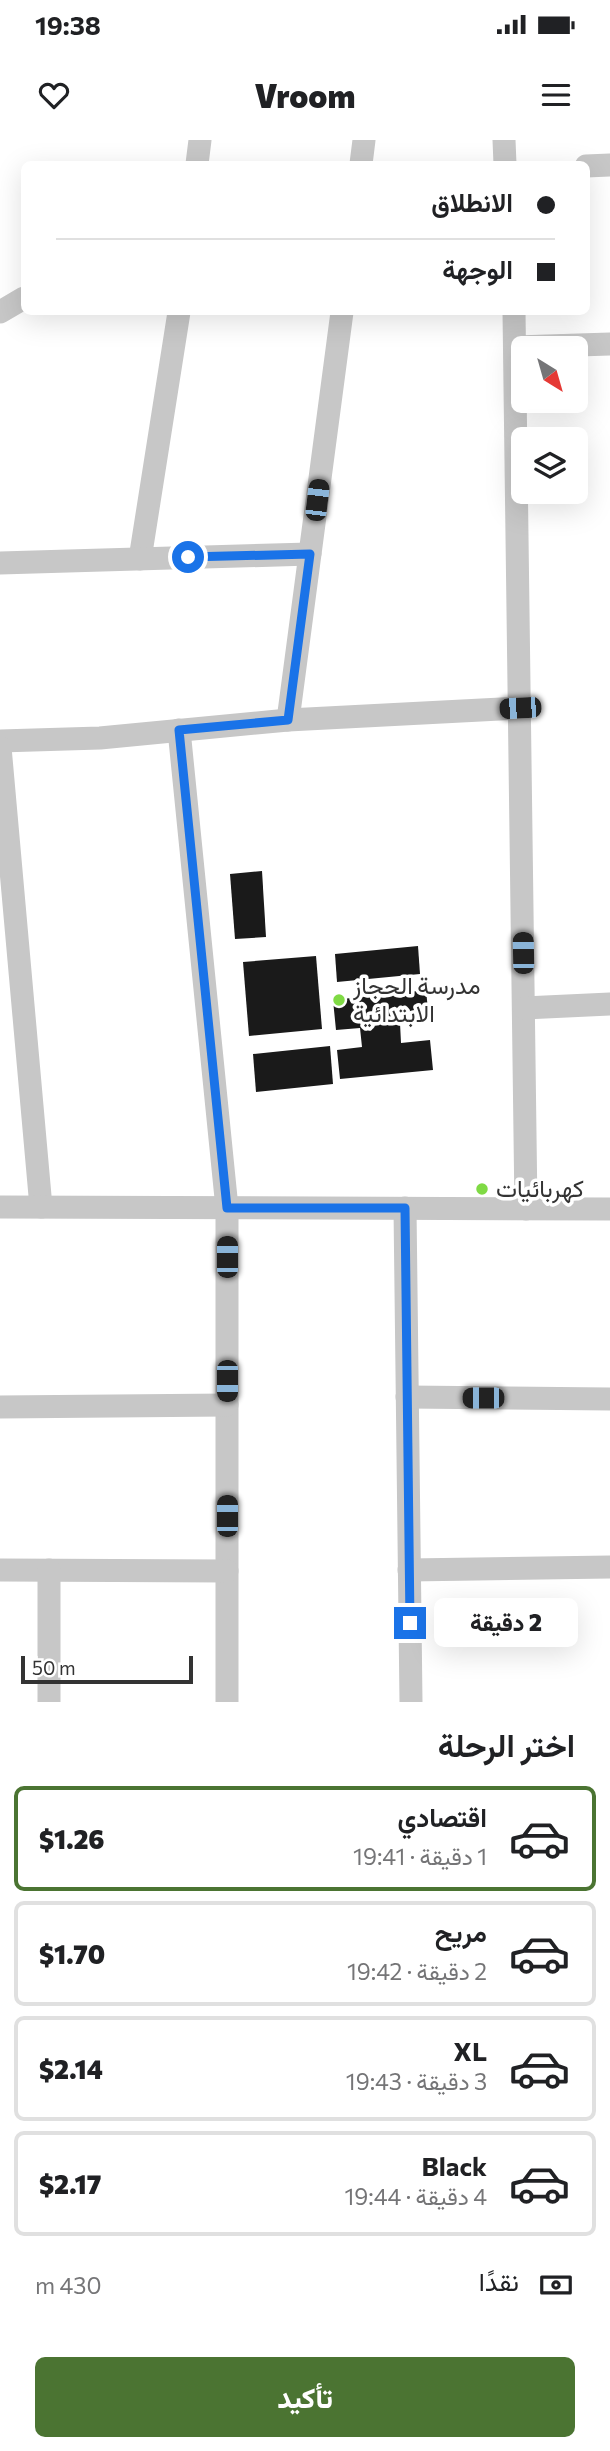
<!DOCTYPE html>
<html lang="ar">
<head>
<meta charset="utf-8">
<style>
  :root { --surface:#fff; --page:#f6f6f6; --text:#202124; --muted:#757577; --line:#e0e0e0; --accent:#4b7432 }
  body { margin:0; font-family:Commissioner,Vazirmatn,sans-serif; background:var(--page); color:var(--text); direction:rtl; height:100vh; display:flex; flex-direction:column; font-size:26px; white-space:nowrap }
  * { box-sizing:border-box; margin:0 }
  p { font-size:23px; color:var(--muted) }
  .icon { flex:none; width:38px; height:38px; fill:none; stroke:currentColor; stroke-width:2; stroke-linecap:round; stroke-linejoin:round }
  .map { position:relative; height:1562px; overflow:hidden; direction:ltr }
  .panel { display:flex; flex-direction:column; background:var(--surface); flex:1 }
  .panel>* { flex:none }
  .guide { position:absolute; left:21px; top:21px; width:569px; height:154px; border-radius:10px; box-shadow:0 7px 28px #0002; direction:rtl; display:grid; align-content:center; height:154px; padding:0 35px; background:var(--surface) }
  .needle { width:46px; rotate:143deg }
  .tools { position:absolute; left:511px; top:196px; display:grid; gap:14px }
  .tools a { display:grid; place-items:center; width:77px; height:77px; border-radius:10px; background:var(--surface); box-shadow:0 7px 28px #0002; font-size:35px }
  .scale { position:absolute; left:21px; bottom:18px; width:172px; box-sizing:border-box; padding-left:7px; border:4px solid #333; border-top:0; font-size:19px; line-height:24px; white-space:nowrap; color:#333; -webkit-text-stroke:5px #fff; paint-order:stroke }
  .end { position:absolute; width:32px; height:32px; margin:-16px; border:9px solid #1a73e8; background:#fff; box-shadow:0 0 0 4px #fff }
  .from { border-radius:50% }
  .bubble { position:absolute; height:49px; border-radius:10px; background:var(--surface); box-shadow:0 7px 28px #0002; font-size:23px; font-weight:800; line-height:49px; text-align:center; direction:rtl }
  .car { position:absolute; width:21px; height:42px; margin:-21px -10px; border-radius:9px; box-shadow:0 0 5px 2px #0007; background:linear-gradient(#222 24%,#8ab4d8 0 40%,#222 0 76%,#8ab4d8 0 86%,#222 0) }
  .guide b { display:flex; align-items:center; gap:24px; height:66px; font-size:26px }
  .guide b+b { border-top:2px solid var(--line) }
  .guide i { width:18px; height:18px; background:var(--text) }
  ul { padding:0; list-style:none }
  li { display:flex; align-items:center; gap:21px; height:105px; margin:0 14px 10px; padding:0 21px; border:4px solid var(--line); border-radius:10px }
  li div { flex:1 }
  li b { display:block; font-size:26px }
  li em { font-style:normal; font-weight:800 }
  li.on { border-color:var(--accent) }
  li>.icon { width:63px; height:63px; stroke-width:1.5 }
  h2 { padding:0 35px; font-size:32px; line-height:84px }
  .pay { display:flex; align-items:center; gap:18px; height:77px; padding:0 35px; font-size:26px }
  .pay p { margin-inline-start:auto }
  .cta { display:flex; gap:14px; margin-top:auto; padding:14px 35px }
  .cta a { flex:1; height:80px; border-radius:10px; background:var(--accent); color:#fff; font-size:28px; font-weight:800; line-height:80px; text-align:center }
  .status { display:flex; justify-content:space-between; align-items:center; height:49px; padding:0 35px; background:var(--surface); direction:ltr }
  .status svg { height:19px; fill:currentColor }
  header { display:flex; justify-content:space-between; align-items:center; height:91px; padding:0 35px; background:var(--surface); font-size:32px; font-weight:800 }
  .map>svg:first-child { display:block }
  .building { fill:#1a1a1a }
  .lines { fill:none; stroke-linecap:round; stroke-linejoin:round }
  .minor { stroke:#c7c7c7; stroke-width:23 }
  .route { stroke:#1a73e8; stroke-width:9 }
  .poi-dot { fill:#7fda44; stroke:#fff; stroke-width:2.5 }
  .labels { text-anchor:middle; stroke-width:7; stroke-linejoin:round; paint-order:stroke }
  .poi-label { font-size:24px; fill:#333; stroke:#fff; text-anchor:start }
</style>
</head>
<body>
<div class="status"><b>19:38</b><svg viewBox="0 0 49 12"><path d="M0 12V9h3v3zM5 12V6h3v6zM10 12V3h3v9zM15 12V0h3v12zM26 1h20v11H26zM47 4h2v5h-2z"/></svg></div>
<header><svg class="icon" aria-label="menu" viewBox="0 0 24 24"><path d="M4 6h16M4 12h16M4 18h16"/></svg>Vroom<svg class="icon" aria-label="heart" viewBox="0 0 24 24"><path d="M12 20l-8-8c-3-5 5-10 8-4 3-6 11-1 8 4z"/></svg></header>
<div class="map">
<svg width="610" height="1562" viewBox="0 0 610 1562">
  <rect width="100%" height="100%" fill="#fff"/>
  <!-- building -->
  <g class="building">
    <polygon points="262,731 266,797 235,799 230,734"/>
    <polygon points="418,806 420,834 337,842 335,814"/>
    <polygon points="316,816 322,889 249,896 243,822"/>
    <polygon points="426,850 429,880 400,883 401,903 430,900 433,930 340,939 337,910 362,907 360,888 336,890 333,860"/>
    <polygon points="330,906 333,944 256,952 253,914"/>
  </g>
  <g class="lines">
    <!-- minor -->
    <g class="minor">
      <polyline points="504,0 505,24"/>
      <polyline points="197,24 200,0"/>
      <polyline points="361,24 364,0"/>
      <polyline points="586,26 610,25"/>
      <polyline points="0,172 24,158"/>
      <polyline points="514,172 526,1069"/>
      <polyline points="516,207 610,204"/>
      <polyline points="140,419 179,172"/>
      <polyline points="0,423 310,414"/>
      <polyline points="288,580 342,172"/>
      <polyline points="179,590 227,1068 227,1562"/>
      <polyline points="0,601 100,598 288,580 520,568"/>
      <polyline points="0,607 41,1067"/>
      <polyline points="524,868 610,864"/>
      <polyline points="0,1067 610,1069"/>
      <polyline points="405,1068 411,1562"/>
      <polyline points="407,1257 610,1259"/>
      <polyline points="0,1267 227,1265"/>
      <polyline points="0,1430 227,1431"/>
      <polyline points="409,1430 610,1427"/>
      <polyline points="49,1562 49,1430"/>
    </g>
  </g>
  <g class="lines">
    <!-- route -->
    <polyline class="route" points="188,417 310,414 288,580 179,590 227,1068 405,1068 410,1483"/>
  </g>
  <!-- markers -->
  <g class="poi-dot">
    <circle cx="339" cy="860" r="7"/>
    <circle cx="482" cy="1049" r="7"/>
  </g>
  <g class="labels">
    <!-- poi labels -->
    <g class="poi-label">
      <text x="353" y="854">مدرسة الحجاز<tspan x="353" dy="28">الابتدائية</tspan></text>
      <text x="496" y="1057">كهربائيات</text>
    </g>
  </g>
</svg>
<div class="tools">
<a><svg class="needle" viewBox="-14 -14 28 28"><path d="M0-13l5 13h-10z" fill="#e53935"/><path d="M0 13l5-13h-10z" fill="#757577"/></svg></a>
<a><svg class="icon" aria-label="layers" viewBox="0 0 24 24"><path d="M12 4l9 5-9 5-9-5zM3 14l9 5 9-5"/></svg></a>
</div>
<div class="scale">50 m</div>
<i class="end from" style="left:188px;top:417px"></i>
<i class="end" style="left:410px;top:1483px"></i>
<div class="bubble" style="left:434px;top:1458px;width:144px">2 دقيقة</div>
<i class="car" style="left:317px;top:360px;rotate:7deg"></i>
<i class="car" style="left:520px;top:568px;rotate:267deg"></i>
<i class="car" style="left:523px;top:813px;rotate:359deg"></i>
<i class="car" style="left:227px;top:1117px;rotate:0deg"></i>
<i class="car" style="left:227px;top:1241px;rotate:180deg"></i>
<i class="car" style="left:483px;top:1258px;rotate:270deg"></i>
<i class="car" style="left:227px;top:1376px;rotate:0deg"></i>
<div class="guide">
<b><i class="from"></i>الانطلاق</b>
<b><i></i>الوجهة</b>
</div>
</div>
<section class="panel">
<h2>اختر الرحلة</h2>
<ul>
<li class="on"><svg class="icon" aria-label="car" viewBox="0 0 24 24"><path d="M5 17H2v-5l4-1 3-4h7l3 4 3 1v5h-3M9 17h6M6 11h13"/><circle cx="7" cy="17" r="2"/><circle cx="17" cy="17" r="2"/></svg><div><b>اقتصادي</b><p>1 دقيقة · 19:41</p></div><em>$1.26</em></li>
<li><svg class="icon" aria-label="car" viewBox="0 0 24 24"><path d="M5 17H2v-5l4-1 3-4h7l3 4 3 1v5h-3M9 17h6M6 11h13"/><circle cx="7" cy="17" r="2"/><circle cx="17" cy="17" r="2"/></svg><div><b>مريح</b><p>2 دقيقة · 19:42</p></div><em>$1.70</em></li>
<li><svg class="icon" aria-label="car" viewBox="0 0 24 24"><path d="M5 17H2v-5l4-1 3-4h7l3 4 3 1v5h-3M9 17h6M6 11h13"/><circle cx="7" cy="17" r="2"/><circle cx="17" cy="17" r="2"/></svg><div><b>XL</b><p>3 دقيقة · 19:43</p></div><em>$2.14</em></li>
<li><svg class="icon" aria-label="car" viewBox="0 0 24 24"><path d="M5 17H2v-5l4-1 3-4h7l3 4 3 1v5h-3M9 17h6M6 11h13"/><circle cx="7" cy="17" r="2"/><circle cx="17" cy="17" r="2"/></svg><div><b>Black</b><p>4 دقيقة · 19:44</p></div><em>$2.17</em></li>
</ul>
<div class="pay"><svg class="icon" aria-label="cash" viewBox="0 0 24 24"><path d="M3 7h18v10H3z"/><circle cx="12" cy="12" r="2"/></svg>نقدًا<p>430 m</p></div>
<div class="cta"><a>تأكيد</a></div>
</section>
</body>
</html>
